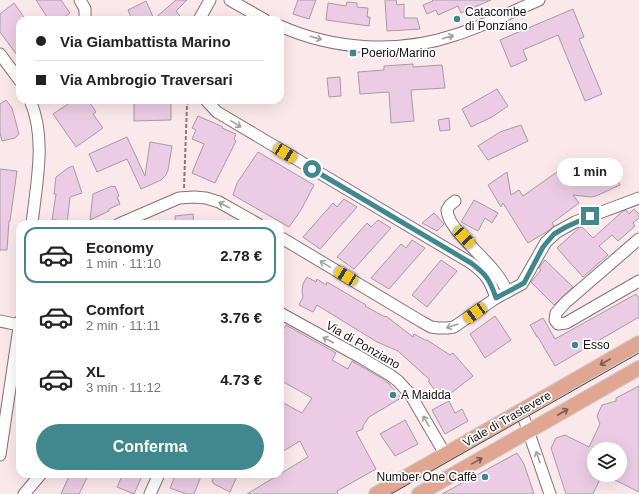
<!DOCTYPE html>
<html lang="it">
<head>
<meta charset="utf-8">
<style>
  :root { --surface:#fff; --page:#f2f2f2; --text:#222; --muted:#767676; --line:#e0e0e0; --accent:#40888e }
  body { margin:0; font-family:Arial,sans-serif; background:var(--page); color:var(--text); height:100vh; display:flex; flex-direction:column; font-size:15px; white-space:nowrap }
  * { box-sizing:border-box; margin:0 }
  p { font-size:13px; color:var(--muted) }
  .icon { flex:none; width:22px; height:22px; fill:none; stroke:currentColor; stroke-width:2; stroke-linecap:round; stroke-linejoin:round }
  .map { position:relative; flex:1; overflow:hidden }
  .details { position:absolute; left:16px; top:220px; width:268px; height:258px; display:flex; flex-direction:column; background:var(--surface); border-radius:12px; box-shadow:0 4px 16px #0002 }
  .details>* { flex:none }
  .guide { position:absolute; left:16px; top:16px; width:268px; height:88px; border-radius:12px; box-shadow:0 4px 16px #0002; display:grid; align-content:center; height:88px; padding:0 20px; background:var(--surface) }
  .fabs { position:absolute; left:587px; top:442px; display:grid; gap:8px }
  .fabs a { display:grid; place-items:center; width:40px; height:40px; border-radius:50%; background:var(--surface); box-shadow:0 4px 16px #0002; font-size:20px }
  .end { position:absolute; width:18px; height:18px; margin:-9px; border:5px solid #40888e; background:#fff; box-shadow:0 0 0 2px #fff }
  .from { border-radius:50% }
  .bubble { position:absolute; height:28px; border-radius:14px; background:var(--surface); box-shadow:0 4px 16px #0002; font-size:13px; font-weight:700; line-height:28px; text-align:center }
  .car { position:absolute; width:12px; height:24px; margin:-12px -6px; border-radius:5px; box-shadow:0 0 3px 1px #0007; background:linear-gradient(#f5c518 24%,#345 0 40%,#f5c518 0 76%,#345 0 86%,#f5c518 0) }
  .guide b { display:flex; align-items:center; gap:14px; height:38px; font-size:15px }
  .guide b+b { border-top:1px solid var(--line) }
  .guide i { width:10px; height:10px; background:var(--text) }
  ul { padding:7px 0 0; list-style:none }
  li { display:flex; align-items:center; gap:12px; height:56px; margin:0 8px 6px; padding:0 12px; border:2px solid transparent; border-radius:12px }
  li div { flex:1 }
  li b { display:block; font-size:15px }
  li em { font-style:normal; font-weight:700 }
  li.selected { border-color:var(--accent) }
  li>.icon { width:36px; height:36px; stroke-width:1.5 }
  .cta { display:flex; gap:8px; margin-top:auto; padding:8px 20px }
  .cta a { flex:1; height:46px; border-radius:24px; background:var(--accent); color:#fff; font-size:16px; font-weight:700; line-height:46px; text-align:center }
  .map>svg:first-child { display:block }
  .building { fill:#ebcce4; stroke:#a79aa4 }
  .lines { fill:none; stroke-linecap:round; stroke-linejoin:round }
  .minor-casing { stroke:#837376; stroke-width:13 }
  .major-casing { stroke:#d0cfcf; stroke-width:16 }
  .path { stroke:#867a7c; stroke-width:2; stroke-dasharray:4 2; stroke-linecap:butt }
  .minor { stroke:#fff; stroke-width:11 }
  .major { stroke:#e0a691; stroke-width:14 }
  .tram { stroke:#483f41; stroke-width:1 }
  .oneway { stroke:#a29fa0 }
  .oneway2 { stroke:#7b5b51 }
  .route { stroke:#40888e; stroke-width:5 }
  .poi-dot { fill:#40888e; stroke:#fff; stroke-width:1.5 }
  .labels { text-anchor:middle; stroke-width:3.5; stroke-linejoin:round; paint-order:stroke }
  .poi-label { font-size:12px; fill:#161011; stroke:#fff; text-anchor:start }
  .street-label { font-size:12px; fill:#161011; stroke:#fff }
</style>
</head>
<body>
<div class="map">
<svg width="639" height="494" viewBox="0 0 639 494">
  <rect width="100%" height="100%" fill="#fbe8eb"/>
  <!-- building -->
  <g class="building">
    <polygon points="36,0 61,0 70,13 60,20 58,17 53,20 49,20"/>
    <polygon points="176,0 187,0 176,11 183,20 132,20 128,10 146,1 154,19"/>
    <polygon points="298,0 316,0 309,19 293,14"/>
    <polygon points="385,0 396,0 397,5 404,4 404,18 417,18 420,29 387,31"/>
    <polygon points="432,0 491,0 461,13 458,6 438,15 436,10 427,14 423,5 433,1"/>
    <polygon points="347,2 357,3 357,7 368,8 367,17 370,17 369,26 326,20 328,3 346,6"/>
    <polygon points="14,3 26,20 20,20 20,59 0,32 0,14"/>
    <polygon points="573,9 584,37 579,39 602,94 585,101 558,35 523,50 527,60 511,67 500,40"/>
    <polygon points="413,64 413,67 442,65 445,88 411,90 414,121 391,123 389,92 360,94 358,72 384,70 384,66"/>
    <polygon points="340,77 341,96 329,97 327,78"/>
    <polygon points="497,89 508,106 492,117 471,127 462,109"/>
    <polygon points="6,100 12,108 19,134 15,138 2,141 0,133 0,104"/>
    <polygon points="74,100 88,100 96,112 93,114 103,128 76,147 53,114"/>
    <polygon points="171,102 171,120 134,121 134,103"/>
    <polygon points="198,116 223,127 222,128 236,134 234,139 236,141 215,183 192,173 204,144 192,139 196,130 192,128"/>
    <polygon points="449,118 450,130 440,131 438,120"/>
    <polygon points="521,125 528,141 488,160 478,146 500,132"/>
    <polygon points="127,137 145,176 150,142 172,146 168,170 166,175 161,180 141,189 127,159 97,172 89,154"/>
    <polygon points="258,152 314,185 301,210 289,227 233,195 237,183"/>
    <polygon points="608,163 610,168 612,167 620,185 596,196 591,197 573,195 579,203 552,223 554,226 548,231 528,243 503,203 501,207 488,185 507,172 511,195 519,190 523,196 557,172 566,185 580,174"/>
    <polygon points="73,166 82,193 70,197 67,224 57,224 57,220 52,220 56,194 54,194 56,177 68,168"/>
    <polygon points="0,169 17,171 10,221 9,221 7,250 0,250"/>
    <polygon points="112,186 113,187 115,186 119,196 117,197 120,204 109,209 109,211 90,220 93,194"/>
    <polygon points="344,199 357,207 320,249 303,237 333,203 337,207"/>
    <polygon points="474,200 498,213 492,223 485,218 478,231 461,222"/>
    <polygon points="634,209 639,214 639,218 633,223 635,226 618,241 612,235 599,246 608,255 583,277 557,248 579,228 582,227 593,238 623,211 626,210 629,214"/>
    <polygon points="434,213 444,224 437,231 422,223"/>
    <polygon points="193,214 194,224 176,224 175,216"/>
    <polygon points="378,220 391,228 354,269 337,257 367,223 371,227"/>
    <polygon points="412,240 425,248 389,289 371,278 401,244 406,248"/>
    <polygon points="441,260 457,271 427,307 412,295"/>
    <polygon points="545,260 573,287 554,305 531,282 541,270 539,268 541,265"/>
    <polygon points="307,277 316,282 317,279 326,285 327,282 366,305 365,306 385,317 386,316 413,337 414,334 425,340 427,340 450,355 453,353 473,376 442,400 428,381 430,380 398,351 377,342 317,305 313,312 299,305 303,297 302,291 303,284"/>
    <polygon points="636,294 639,298 639,317 555,366 538,337 537,337 530,325 543,318 555,339"/>
    <polygon points="495,316 511,340 485,358 470,334"/>
    <polygon points="286,325 336,353 332,360 348,369 352,361 383,379 389,384 401,398 369,417 363,426 363,429 356,432 376,469 337,491 338,494 247,494 308,457 300,441 280,453 280,401 302,413 312,398 280,380 280,336"/>
    <polygon points="639,386 639,492 605,475 620,475 620,449 593,449 594,450 594,475 602,475 593,494 566,494 551,448 556,438 565,435 589,447 600,424 597,416 602,405 616,401 616,398"/>
    <polygon points="449,401 455,413 462,409 468,421 445,434 432,410"/>
    <polygon points="405,420 418,444 395,456 380,434"/>
    <polygon points="517,453 524,464 534,494 442,494"/>
    <polygon points="70,474 89,474 79,494 61,494"/>
    <polygon points="123,474 143,474 134,494 117,487"/>
    <polygon points="176,474 202,474 194,494 186,494 170,488"/>
    <polygon points="215,474 238,474 230,492 214,484 212,481"/>
  </g>
  <g class="lines">
    <defs>
      <g id="minor">
        <polyline points="80,0 85,9 85,20"/>
        <polyline points="230,0 265,20"/>
        <polyline points="199,20 210,0"/>
        <path d="M 280,26 C 334,50 399,54 455,35 C 484,26 511,12 539,0"/>
        <polyline points="0,54 20,81"/>
        <path d="M 30,100 C 47,139 36,184 32,224"/>
        <path d="M 206,100 L 217,112 L 471,263 C 486,274 490,280 496,298"/>
        <path d="M 455,201 L 450,205 L 447,210 C 448,233 497,263 507,292"/>
        <polyline points="119,224 179,198 194,197 206,198 219,202 258,224"/>
        <polyline points="280,237 422,322 431,327 438,328 447,328 454,327 496,298 522,284 546,242 557,232 575,222 639,198"/>
        <polyline points="639,239 566,302 556,313 555,320 558,324 566,323 639,281"/>
        <polyline points="280,313 360,357 390,375 398,381 410,394 445,454"/>
        <polyline points="0,321 19,325"/>
        <polyline points="521,410 550,494"/>
        <polyline points="0,455 20,321"/>
        <polyline points="24,494 41,474"/>
        <polyline points="150,494 159,474"/>
      </g>
      <g id="major">
        <polyline points="376,494 639,343"/>
        <polyline points="419,494 639,368"/>
      </g>
    </defs>
    <!-- minor casing -->
    <use href="#minor" class="minor-casing"/>
    <!-- major casing -->
    <use href="#major" class="major-casing"/>
    <!-- path -->
    <polyline class="path" points="184,188 187,104 193,100"/>
    <!-- minor -->
    <use href="#minor" class="minor"/>
    <!-- major -->
    <use href="#major" class="major"/>
    <!-- tram -->
    <polyline class="tram" points="391,494 639,353"/>
  </g>
  <!-- one-way arrows -->
  <defs><path id="oneway-shaft" d="M-6 0H5M1.5-3L5.5 0L1.5 3" fill="none" stroke-width="1.6" stroke-linecap="round" stroke-linejoin="round"/></defs>
  <g class="oneway">
    <use href="#oneway-shaft" transform="translate(448 37) rotate(-16)"/>
    <use href="#oneway-shaft" transform="translate(316 38) rotate(16)"/>
    <use href="#oneway-shaft" transform="translate(236 124) rotate(31)"/>
    <use href="#oneway-shaft" transform="translate(224 205) rotate(-153)"/>
    <use href="#oneway-shaft" transform="translate(325 264) rotate(-149)"/>
    <use href="#oneway-shaft" transform="translate(452 326) rotate(162)"/>
    <use href="#oneway-shaft" transform="translate(328 340) rotate(-152)"/>
    <use href="#oneway-shaft" transform="translate(426 421) rotate(-120)"/>
    <use href="#oneway-shaft" transform="translate(538 457) rotate(-109)"/>
  </g>
  <g class="oneway2">
    <use href="#oneway-shaft" transform="translate(605 362) rotate(150)"/>
    <use href="#oneway-shaft" transform="translate(563 412) rotate(-30)"/>
    <use href="#oneway-shaft" transform="translate(477 461) rotate(-29)"/>
  </g>
  <g class="lines">
    <!-- route -->
    <path class="route" d="M 312,169 L 471,263 C 486,274 490,280 496,298 L 524,283 L 543,247 L 554,234 L 566,227 L 590,216"/>
  </g>
  <!-- markers -->
  <g class="poi-dot">
    <circle cx="457" cy="19" r="4"/>
    <rect x="349" y="49" width="8" height="8" rx="2"/>
    <circle cx="575" cy="345" r="4"/>
    <circle cx="393" cy="395" r="4"/>
    <circle cx="485" cy="477" r="4"/>
  </g>
  <g class="labels">
    <!-- poi labels -->
    <g class="poi-label">
      <text x="465" y="16">Catacombe<tspan x="465" dy="14">di Ponziano</tspan></text>
      <text x="361" y="57">Poerio/Marino</text>
      <text x="583" y="349">Esso</text>
      <text x="401" y="399">A Maidda</text>
      <text x="477" y="481" text-anchor="end">Number One Caffè</text>
    </g>
    <!-- street labels -->
    <g class="street-label">
      <text transform="translate(363 345) rotate(30)" y="4">Via di Ponziano</text>
      <text transform="translate(507 419) rotate(-30)" y="4">Viale di Trastevere</text>
    </g>
  </g>
</svg>
<div class="fabs">
<a><svg class="icon" aria-label="layers" viewBox="0 0 24 24"><path d="M12 4l9 5-9 5-9-5zM3 14l9 5 9-5"/></svg></a>
</div>
<i class="end from" style="left:312px;top:169px"></i>
<i class="end" style="left:590px;top:216px"></i>
<div class="bubble" style="left:557px;top:158px;width:66px">1 min</div>
<i class="car" style="left:285px;top:153px;rotate:121deg"></i>
<i class="car" style="left:464px;top:237px;rotate:137deg"></i>
<i class="car" style="left:346px;top:276px;rotate:301deg"></i>
<i class="car" style="left:475px;top:313px;rotate:234deg"></i>
<div class="guide">
<b><i class="from"></i>Via Giambattista Marino</b>
<b><i></i>Via Ambrogio Traversari</b>
</div>
<section class="details">
<ul>
<li class="selected"><svg class="icon" aria-label="car" viewBox="0 0 24 24"><path d="M5 17H2v-5l4-1 3-4h7l3 4 3 1v5h-3M9 17h6M6 11h13"/><circle cx="7" cy="17" r="2"/><circle cx="17" cy="17" r="2"/></svg><div><b>Economy</b><p>1 min · 11:10</p></div><em>2.78 €</em></li>
<li><svg class="icon" aria-label="car" viewBox="0 0 24 24"><path d="M5 17H2v-5l4-1 3-4h7l3 4 3 1v5h-3M9 17h6M6 11h13"/><circle cx="7" cy="17" r="2"/><circle cx="17" cy="17" r="2"/></svg><div><b>Comfort</b><p>2 min · 11:11</p></div><em>3.76 €</em></li>
<li><svg class="icon" aria-label="car" viewBox="0 0 24 24"><path d="M5 17H2v-5l4-1 3-4h7l3 4 3 1v5h-3M9 17h6M6 11h13"/><circle cx="7" cy="17" r="2"/><circle cx="17" cy="17" r="2"/></svg><div><b>XL</b><p>3 min · 11:12</p></div><em>4.73 €</em></li>
</ul>
<div class="cta"><a>Conferma</a></div>
</section>
</div>
</body>
</html>
